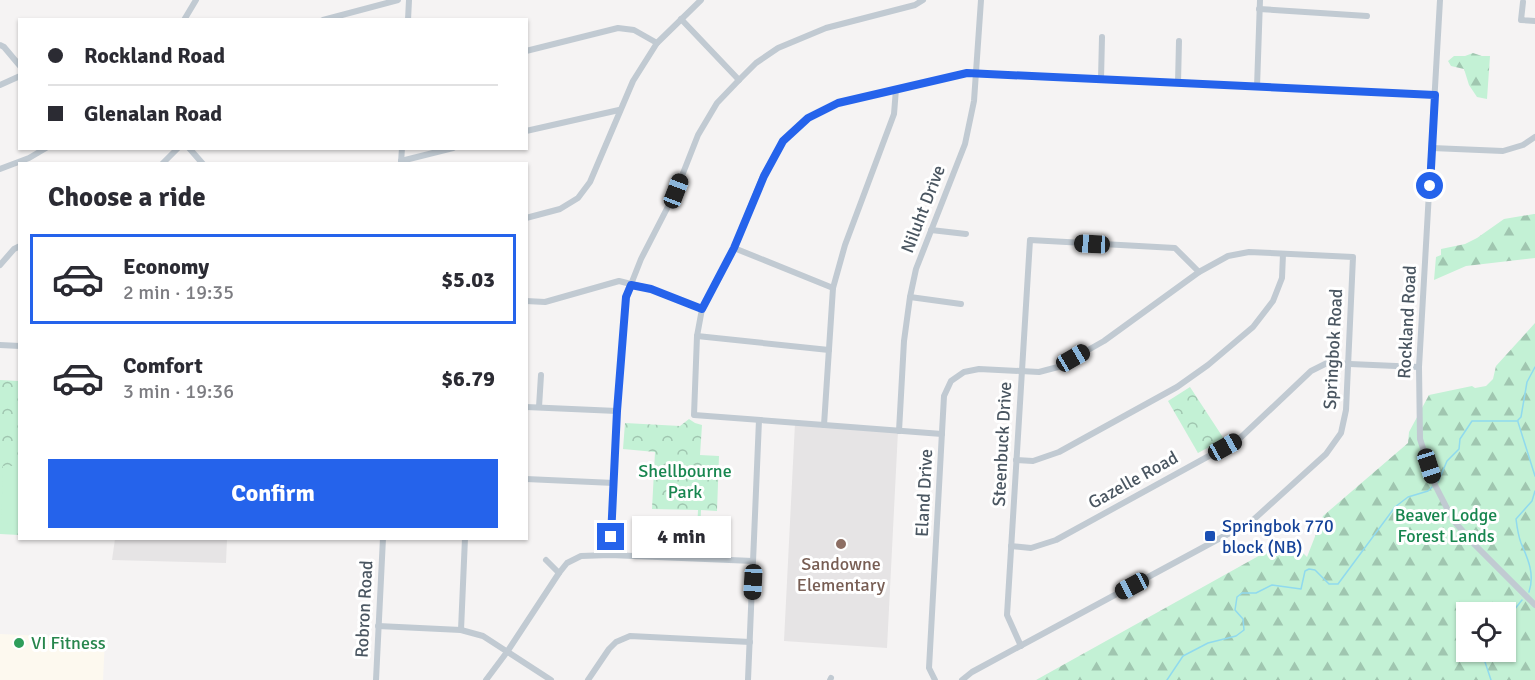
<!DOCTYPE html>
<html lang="en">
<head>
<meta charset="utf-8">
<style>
  :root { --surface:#fff; --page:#f7f7f7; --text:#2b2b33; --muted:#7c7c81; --line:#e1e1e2; --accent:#2563eb }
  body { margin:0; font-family:Signika,sans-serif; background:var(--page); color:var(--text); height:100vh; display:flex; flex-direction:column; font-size:22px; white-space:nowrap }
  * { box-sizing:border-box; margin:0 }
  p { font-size:20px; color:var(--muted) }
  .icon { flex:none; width:33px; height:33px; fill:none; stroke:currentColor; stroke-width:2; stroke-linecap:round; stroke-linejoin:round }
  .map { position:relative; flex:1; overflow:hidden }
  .side { position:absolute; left:18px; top:162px; width:510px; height:378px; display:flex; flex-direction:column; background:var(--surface); border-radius:0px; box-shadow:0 2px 4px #0004 }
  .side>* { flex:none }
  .hud { position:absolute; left:18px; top:18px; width:510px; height:132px; border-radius:0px; box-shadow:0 2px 4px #0004; display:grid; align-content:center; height:132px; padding:0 30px; background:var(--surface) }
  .buttons { position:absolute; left:1456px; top:602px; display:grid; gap:12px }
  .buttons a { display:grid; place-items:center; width:60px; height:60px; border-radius:0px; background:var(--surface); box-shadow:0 2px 4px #0004; font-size:30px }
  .end { position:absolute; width:27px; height:27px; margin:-14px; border:8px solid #2563eb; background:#fff; box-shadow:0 0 0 3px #fff }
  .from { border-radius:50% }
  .bubble { position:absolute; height:42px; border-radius:0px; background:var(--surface); box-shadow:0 2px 4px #0004; font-size:20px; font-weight:700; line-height:42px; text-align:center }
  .car { position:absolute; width:18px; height:36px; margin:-18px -9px; border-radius:8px; box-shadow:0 0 4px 2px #0007; background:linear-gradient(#222 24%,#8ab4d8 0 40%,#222 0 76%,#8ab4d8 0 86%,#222 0) }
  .hud b { display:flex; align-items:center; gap:21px; height:57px; font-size:22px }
  .hud b+b { border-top:2px solid var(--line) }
  .hud i { width:15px; height:15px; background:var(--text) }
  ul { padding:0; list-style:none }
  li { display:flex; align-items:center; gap:18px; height:90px; margin:0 12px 9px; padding:0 18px; border:3px solid transparent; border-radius:0px }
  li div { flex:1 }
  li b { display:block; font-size:22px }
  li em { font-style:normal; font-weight:700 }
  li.on { border-color:var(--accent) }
  li>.icon { width:54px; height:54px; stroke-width:1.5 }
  h2 { padding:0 30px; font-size:27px; line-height:72px }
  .action { display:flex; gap:12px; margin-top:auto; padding:12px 30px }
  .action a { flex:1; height:69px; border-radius:0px; background:var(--accent); color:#fff; font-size:24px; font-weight:700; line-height:69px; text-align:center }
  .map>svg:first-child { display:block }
  .commercial { fill:#fdf9ef }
  .education { fill:#e6e4e5 }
  .forest { fill:url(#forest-firs); fill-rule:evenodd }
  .park { fill:url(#park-crowns) }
  .garden { fill:#c3f1d5 }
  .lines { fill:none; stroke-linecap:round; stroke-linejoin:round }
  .stream { stroke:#90daee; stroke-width:1.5 }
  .minor { stroke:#c1cad2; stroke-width:6 }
  .route { stroke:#2563eb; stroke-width:8 }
  .transit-dot { fill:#1a4fb4; stroke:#fff; stroke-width:2 }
  .education-dot { fill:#8d6e63; stroke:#fff; stroke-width:2 }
  .leisure-dot { fill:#2e9e5b; stroke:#fff; stroke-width:2 }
  .labels { text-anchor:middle; stroke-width:6; stroke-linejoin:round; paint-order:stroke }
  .street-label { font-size:18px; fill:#4a5661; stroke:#fff }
  .park-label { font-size:18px; fill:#17864f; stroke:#fff }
  .transit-label { font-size:18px; fill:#164399; stroke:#fff; text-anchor:start }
  .education-label { font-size:18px; fill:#785e54; stroke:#fff }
  .leisure-label { font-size:18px; fill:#27864d; stroke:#fff; text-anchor:start }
</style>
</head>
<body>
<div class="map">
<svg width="1535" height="680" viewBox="0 0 1535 680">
  <defs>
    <pattern id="forest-firs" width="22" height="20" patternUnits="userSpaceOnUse" patternTransform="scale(1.5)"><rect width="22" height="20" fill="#c3f1d5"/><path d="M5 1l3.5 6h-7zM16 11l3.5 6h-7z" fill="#a0c6b0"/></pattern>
    <pattern id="park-crowns" width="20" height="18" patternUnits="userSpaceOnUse" patternTransform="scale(1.5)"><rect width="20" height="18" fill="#c3f1d5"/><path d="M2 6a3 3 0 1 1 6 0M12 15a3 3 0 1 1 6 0" fill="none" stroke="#a0c6b0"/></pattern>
  </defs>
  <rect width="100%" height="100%" fill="#f5f3f3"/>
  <!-- commercial -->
  <polygon class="commercial" points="0,634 105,639 103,680 0,680"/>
  <!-- education -->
  <g class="education">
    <polygon points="795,423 898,431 887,648 784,641"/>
    <polygon points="115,539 227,539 226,563 112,560"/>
  </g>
  <!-- forest -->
  <g class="forest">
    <polygon points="1473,53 1482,56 1490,56 1487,99 1477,97 1469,85 1464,69 1451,66 1448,61 1454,56 1465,56"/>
    <polygon points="1534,214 1535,214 1535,258 1466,266 1434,280 1436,257 1441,255 1441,249 1465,244 1477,238 1504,219"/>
    <path d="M 1535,323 L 1535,680 L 1036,680 L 1289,539 L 1307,557 L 1323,516 L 1408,443 L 1409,432 L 1429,395 L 1472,386 L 1475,388 L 1486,386 L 1493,379 L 1496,366 ZM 1467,612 L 1506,612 L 1506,651 L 1467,651 Z"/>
  </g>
  <!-- park -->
  <g class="park">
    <polygon points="0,380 19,381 19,535 0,534"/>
    <polygon points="1190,387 1224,439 1198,453 1168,401"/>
    <polygon points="689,419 695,423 702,425 700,455 719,456 717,511 701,510 699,551 696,551 698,510 652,509 655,452 623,449 625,423 680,426"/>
  </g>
  <!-- garden -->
  <polygon class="garden" points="3,466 19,466 19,524 1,523"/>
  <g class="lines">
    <!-- stream -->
    <g class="stream">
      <polyline points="1518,420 1521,417 1527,382 1535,367"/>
      <polyline points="1518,422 1535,476"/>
      <polyline points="1438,482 1447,461 1459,449 1460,439 1472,421 1518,421"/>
      <path d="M 1529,592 C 1535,574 1528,559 1521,543 C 1518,535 1517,527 1516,519 L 1532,501 L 1535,491"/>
      <polyline points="1506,620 1522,600"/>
      <polyline points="1487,651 1485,662 1491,680"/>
      <polyline points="1167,680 1183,656 1208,643 1236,636 1244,630 1243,619 1235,610 1237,597 1242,593 1256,593 1272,585 1301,589 1305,571 1309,569 1315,570 1329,584 1338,584 1395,507 1408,497 1428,491 1432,487"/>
    </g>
    <!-- minor -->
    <g class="minor">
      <polyline points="1440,0 1419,367 1420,439 1435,485 1453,520 1475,545 1535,605"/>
      <polyline points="1523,2 1521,20 1535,21"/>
      <polyline points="1259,9 1367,16"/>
      <polyline points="681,19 739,80"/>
      <polyline points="184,20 196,0"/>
      <polyline points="323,20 398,0"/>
      <polyline points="408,20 409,0"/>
      <polyline points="0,45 4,47 20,66"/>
      <polyline points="526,51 618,28 634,30 657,43"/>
      <polyline points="1101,79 1102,37"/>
      <polyline points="1178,83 1179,41"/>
      <polyline points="0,85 20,76"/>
      <polyline points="1257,87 1260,0"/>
      <polyline points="526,131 619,110"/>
      <polyline points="189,148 203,164"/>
      <polyline points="1432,148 1503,151 1523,145 1535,137"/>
      <polyline points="401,161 453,148"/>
      <polyline points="401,163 402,148"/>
      <polyline points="162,164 178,148"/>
      <polyline points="0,169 29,158 46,148"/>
      <polyline points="526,218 560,209 578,198 590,182 633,81 657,43 701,0"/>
      <polyline points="931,230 966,234"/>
      <polyline points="734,248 833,288"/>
      <polyline points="0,265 14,249 20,246"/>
      <polyline points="910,297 961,304"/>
      <polyline points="526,301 545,302 619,281 651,289 702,309"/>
      <polyline points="697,336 829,350"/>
      <polyline points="0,345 20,346"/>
      <polyline points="526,407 617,411"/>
      <polyline points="539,407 541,375"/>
      <polyline points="824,425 833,288 845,245 894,114 896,89"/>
      <polyline points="899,431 904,341 910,297 916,269 965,144 974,101 981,0"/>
      <polyline points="942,434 694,415 697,336 702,309 734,248 763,176 783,141 808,118 838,103 967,73 1435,95"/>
      <polyline points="1016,460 1033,461 1059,452 1177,387 1208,365 1253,327 1273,301 1282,278 1283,254"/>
      <polyline points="526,479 614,483"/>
      <polyline points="1011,546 1031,548 1056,540 1238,440 1311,371 1327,363 1419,367"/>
      <polyline points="610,555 617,411 626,297 641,259 676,191 698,135 717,103 739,80 756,63 778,48 826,28 915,5 923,0"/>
      <polyline points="546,560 559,573"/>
      <polyline points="378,626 461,630 483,636 551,680"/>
      <polyline points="461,630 465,538"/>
      <polyline points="1021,646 1007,615 1030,240 1175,248 1199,272"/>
      <polyline points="376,680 383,538"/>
      <polyline points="486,680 507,652 559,573 567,563 581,556 610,555 753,561"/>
      <polyline points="588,680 609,649 616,642 630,636 750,642"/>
      <polyline points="748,680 759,420"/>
      <polyline points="830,680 831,678"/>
      <polyline points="935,680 929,668 944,396 951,381 964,372 979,369 1039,372 1058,367 1104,341 1199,272 1228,256 1249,252 1353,257 1346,410 1341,433 1326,454 1252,521 972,672 962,680"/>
    </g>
  </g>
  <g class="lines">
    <!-- route -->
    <polyline class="route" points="611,537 617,411 626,297 631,285 651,289 702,309 734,248 764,176 783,141 808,118 838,103 967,73 1435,95 1430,186"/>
  </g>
  <!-- markers -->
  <rect class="transit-dot" x="1204" y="530" width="12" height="12" rx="3"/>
  <circle class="education-dot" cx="841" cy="544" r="6"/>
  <circle class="leisure-dot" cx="19" cy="643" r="6"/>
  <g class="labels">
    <!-- street labels -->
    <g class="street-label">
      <text transform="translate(923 209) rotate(-69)" y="6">Niluht Drive</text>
      <text transform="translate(1407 322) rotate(-87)" y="6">Rockland Road</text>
      <text transform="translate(1333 349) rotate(-87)" y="6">Springbok Road</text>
      <text transform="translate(1002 444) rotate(-87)" y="6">Steenbuck Drive</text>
      <text transform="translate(1133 480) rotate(-29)" y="6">Gazelle Road</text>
      <text transform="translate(924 493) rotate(-87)" y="6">Eland Drive</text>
      <text transform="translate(364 609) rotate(-87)" y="6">Robron Road</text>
    </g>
    <!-- park labels -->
    <g class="park-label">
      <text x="685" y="477">Shellbourne<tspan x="685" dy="21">Park</tspan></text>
      <text x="1446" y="521">Beaver Lodge<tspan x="1446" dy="21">Forest Lands</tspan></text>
    </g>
    <!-- transit labels -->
    <g class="transit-label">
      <text x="1222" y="532">Springbok 770<tspan x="1222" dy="21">block (NB)</tspan></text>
    </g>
    <!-- education labels -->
    <g class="education-label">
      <text x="841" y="570">Sandowne<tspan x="841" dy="21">Elementary</tspan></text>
    </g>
    <!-- leisure labels -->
    <g class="leisure-label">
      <text x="31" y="649">VI Fitness</text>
    </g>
  </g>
</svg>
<div class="buttons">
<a><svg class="icon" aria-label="locate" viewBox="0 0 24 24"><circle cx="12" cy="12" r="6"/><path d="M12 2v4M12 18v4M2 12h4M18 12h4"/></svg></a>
</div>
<i class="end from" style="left:1430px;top:186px"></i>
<i class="end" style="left:611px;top:537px"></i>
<div class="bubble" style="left:632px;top:516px;width:99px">4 min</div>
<i class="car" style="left:676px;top:191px;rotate:21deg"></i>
<i class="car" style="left:1092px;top:244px;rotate:273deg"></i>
<i class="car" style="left:1073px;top:358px;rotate:60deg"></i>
<i class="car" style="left:1225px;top:447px;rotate:61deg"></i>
<i class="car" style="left:1429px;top:466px;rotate:162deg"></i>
<i class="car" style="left:753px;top:582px;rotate:183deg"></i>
<i class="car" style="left:1132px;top:586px;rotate:242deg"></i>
<div class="hud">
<b><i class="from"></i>Rockland Road</b>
<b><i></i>Glenalan Road</b>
</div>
<section class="side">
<h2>Choose a ride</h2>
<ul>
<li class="on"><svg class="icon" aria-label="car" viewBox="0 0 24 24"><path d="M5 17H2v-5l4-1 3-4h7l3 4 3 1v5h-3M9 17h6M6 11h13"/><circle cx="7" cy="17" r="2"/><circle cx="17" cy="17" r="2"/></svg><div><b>Economy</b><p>2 min · 19:35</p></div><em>$5.03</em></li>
<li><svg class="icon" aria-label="car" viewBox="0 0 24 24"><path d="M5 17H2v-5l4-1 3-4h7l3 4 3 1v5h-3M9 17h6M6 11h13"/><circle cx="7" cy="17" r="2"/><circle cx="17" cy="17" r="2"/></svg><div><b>Comfort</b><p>3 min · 19:36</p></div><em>$6.79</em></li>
</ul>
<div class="action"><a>Confirm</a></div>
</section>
</div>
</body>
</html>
